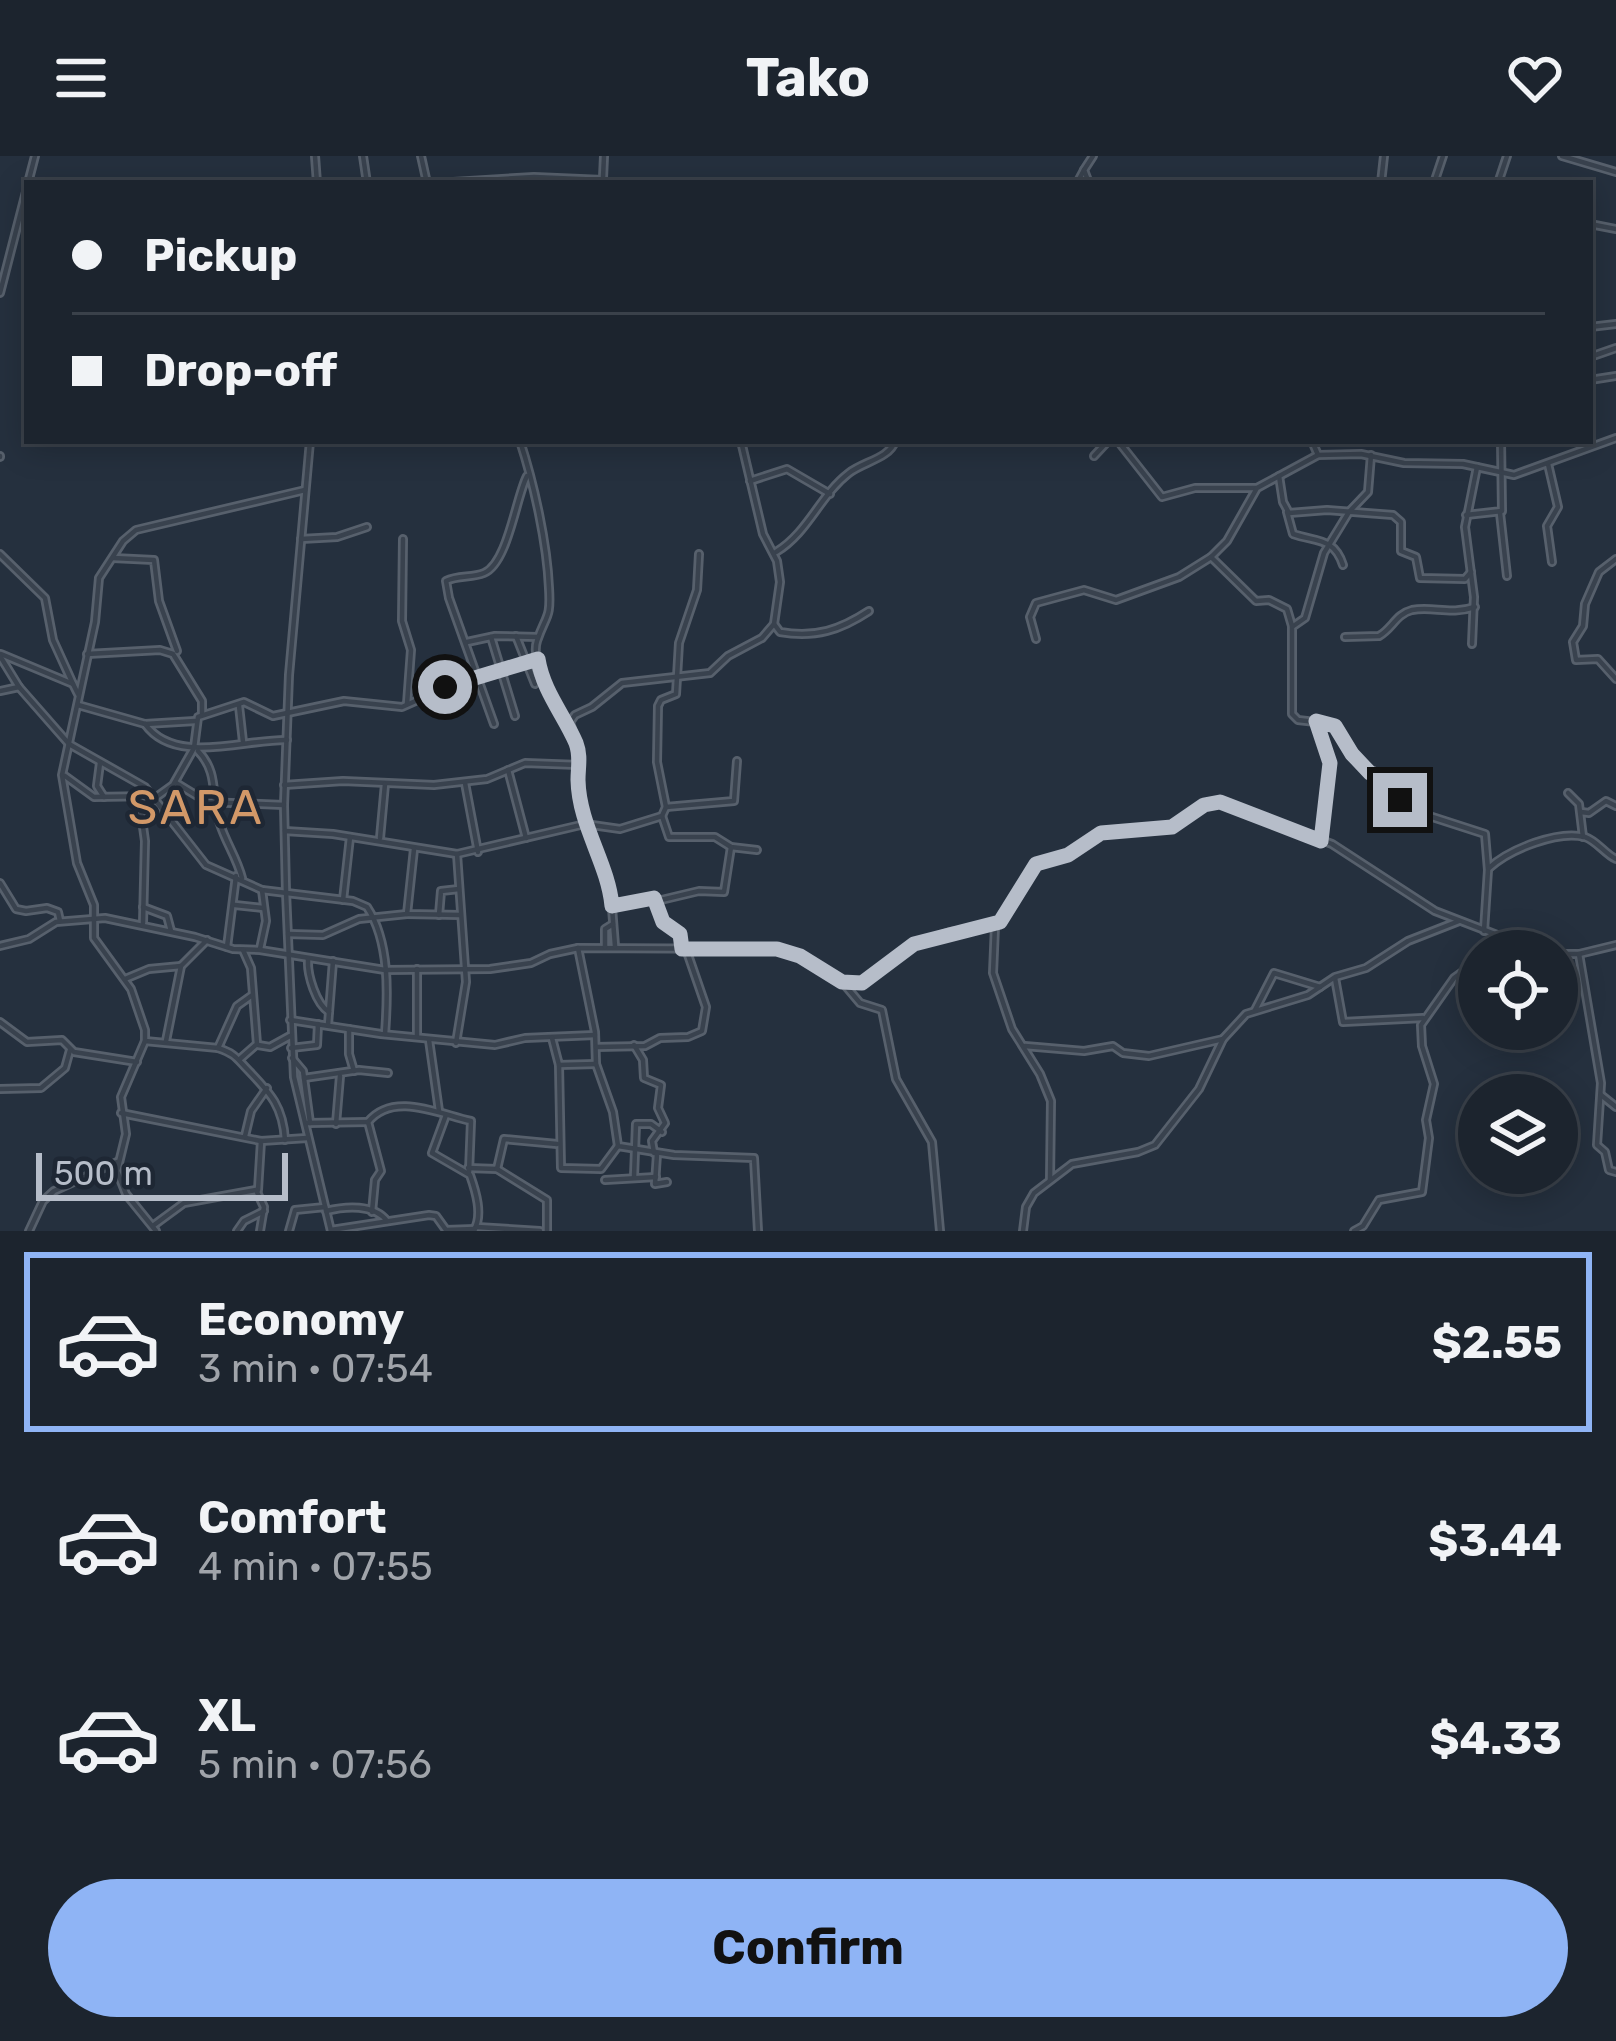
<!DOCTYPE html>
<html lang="en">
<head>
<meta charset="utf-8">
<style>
  :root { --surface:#1c242e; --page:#29303a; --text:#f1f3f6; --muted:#a0a4aa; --line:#3a414a; --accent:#8fb4f5 }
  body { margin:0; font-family:Rubik,sans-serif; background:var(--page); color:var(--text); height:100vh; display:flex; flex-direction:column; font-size:45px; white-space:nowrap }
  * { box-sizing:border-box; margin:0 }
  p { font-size:39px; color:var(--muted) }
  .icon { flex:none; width:66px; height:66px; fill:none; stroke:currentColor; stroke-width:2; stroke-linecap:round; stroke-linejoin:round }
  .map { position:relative; height:1075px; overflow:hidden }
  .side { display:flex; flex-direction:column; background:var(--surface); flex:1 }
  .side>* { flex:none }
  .guide { position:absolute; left:24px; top:24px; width:1569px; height:264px; border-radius:0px; box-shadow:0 6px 30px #0003,0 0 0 3px var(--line); display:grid; align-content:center; height:264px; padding:0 48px; background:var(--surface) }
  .tools { position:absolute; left:1458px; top:774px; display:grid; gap:24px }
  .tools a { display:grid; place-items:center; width:120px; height:120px; border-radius:50%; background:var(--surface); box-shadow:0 6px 30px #0003,0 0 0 3px var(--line); font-size:60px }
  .scale { position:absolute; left:36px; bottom:30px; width:252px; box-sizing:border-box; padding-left:12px; border:6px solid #b6bdc9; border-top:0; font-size:33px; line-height:42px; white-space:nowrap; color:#b6bdc9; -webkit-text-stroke:9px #1e2734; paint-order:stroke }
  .end { position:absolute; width:54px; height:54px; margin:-27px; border:15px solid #b6bdc9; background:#111; box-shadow:0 0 0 6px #111 }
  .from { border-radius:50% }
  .guide b { display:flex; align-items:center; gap:42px; height:114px; font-size:45px }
  .guide b+b { border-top:3px solid var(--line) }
  .guide i { width:30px; height:30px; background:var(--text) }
  ul { padding:21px 0 0; list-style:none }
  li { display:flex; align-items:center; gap:36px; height:180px; margin:0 24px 18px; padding:0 24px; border:6px solid transparent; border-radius:0px }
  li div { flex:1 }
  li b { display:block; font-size:45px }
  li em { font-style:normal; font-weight:700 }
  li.current { border-color:var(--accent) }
  li>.icon { width:108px; height:108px; stroke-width:1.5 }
  .button { display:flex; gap:24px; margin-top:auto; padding:24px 48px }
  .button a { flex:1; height:138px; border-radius:72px; background:var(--accent); color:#111; font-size:48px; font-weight:700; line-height:138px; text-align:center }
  header { display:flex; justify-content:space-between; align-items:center; height:156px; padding:0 48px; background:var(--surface); font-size:54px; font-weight:700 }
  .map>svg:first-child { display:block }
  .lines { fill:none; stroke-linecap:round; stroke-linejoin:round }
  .minor-casing { stroke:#57606c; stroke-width:10 }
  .minor { stroke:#39424e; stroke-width:4.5 }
  .route { stroke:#b6bdc9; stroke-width:15 }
  .labels { text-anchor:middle; stroke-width:9; stroke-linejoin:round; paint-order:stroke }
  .quarter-label { font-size:48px; letter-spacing:3px; fill:#d29868; stroke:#1e2734 }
</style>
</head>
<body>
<header><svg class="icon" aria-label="menu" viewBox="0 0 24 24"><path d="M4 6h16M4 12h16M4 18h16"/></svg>Tako<svg class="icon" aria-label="heart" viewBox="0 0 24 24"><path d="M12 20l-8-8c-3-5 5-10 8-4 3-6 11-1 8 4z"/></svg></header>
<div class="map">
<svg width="1616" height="1075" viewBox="0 0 1616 1075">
  <rect width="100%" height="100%" fill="#25303e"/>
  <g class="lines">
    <defs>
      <g id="minor">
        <polyline points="315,0 317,27"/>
        <polyline points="363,0 367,27"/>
        <polyline points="421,0 427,27"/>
        <polyline points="1562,0 1616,16"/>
        <polyline points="603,22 604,0"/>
        <polyline points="28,27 35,0"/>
        <polyline points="437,27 534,21 603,24"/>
        <polyline points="1077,27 1084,14"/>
        <polyline points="1089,27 1084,14 1093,0"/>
        <polyline points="1381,27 1384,0"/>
        <polyline points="1434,27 1443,0"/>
        <polyline points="1498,27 1507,0"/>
        <polyline points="1590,68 1616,73"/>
        <polyline points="0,137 27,32"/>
        <polyline points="1590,171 1616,168"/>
        <polyline points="1590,201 1616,192"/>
        <polyline points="1590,224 1616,220"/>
        <polyline points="310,285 289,519 284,649 286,736 294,921 331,1075"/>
        <path d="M 520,285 C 534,328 547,387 549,432 C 551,464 546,458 537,485 C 530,506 556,554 569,570"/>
        <polyline points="1118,285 1162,341 1195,332 1256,332"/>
        <polyline points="1312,285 1318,299"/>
        <polyline points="1371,299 1368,336 1349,356 1324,397 1305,462 1292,471 1292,558 1298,564 1333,568 1368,616 1386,623 1400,644 1416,649 1420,657 1485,678 1488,714 1484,775"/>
        <polyline points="1094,300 1108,285"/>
        <polyline points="0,301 0,300"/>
        <polyline points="1548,308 1558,351 1547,370 1552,406"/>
        <polyline points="1279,320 1283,346 1289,357 1327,354 1393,359 1401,366 1401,395 1416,401 1420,422 1465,423 1471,416"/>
        <polyline points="750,325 787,313 830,338"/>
        <path d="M 1287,356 L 1293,378 C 1316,386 1334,381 1343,409"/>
        <polyline points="1500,357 1507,420"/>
        <polyline points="1466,359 1502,355 1501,285"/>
        <polyline points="301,383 337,381 367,371"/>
        <polyline points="403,383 402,465 411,494 407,548"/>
        <path d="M 776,396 C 808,377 820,339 849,317 C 863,306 890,302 895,285"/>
        <polyline points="0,398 45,442 53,484 73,528"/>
        <polyline points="1211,401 1256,445 1269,444 1287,453 1292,470"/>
        <polyline points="113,402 154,404 159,445 177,495"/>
        <polyline points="1616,403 1599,416 1585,448 1583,470 1573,486 1576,504 1598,503 1616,523"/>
        <path d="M 774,468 L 780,476 C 816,482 840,474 869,455"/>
        <polyline points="516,480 535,528"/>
        <polyline points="491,481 515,560"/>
        <path d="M 1345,481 L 1379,480 C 1392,473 1396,458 1412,454 C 1433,450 1450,459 1475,451"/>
        <polyline points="1036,483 1030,461 1036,447 1084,434 1116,444 1179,421 1211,401 1227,385 1257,332 1318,299 1361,298 1404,307 1463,308 1514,319 1616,282"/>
        <polyline points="467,486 495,480 538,481"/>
        <polyline points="1472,488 1474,441 1465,371 1477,311"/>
        <polyline points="1,498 73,528 78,538"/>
        <polyline points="87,498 160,494 173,498 202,545 202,559"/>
        <path d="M 0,500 L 19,531 L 69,588 L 145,631 L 206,709 L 262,734 L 353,745 L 367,751 C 390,786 388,838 385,878"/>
        <polyline points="0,535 19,531"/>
        <polyline points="78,549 145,568 195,565"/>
        <polyline points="239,550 243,586"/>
        <polyline points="1315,565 1330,608 1321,684"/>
        <path d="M 145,568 C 175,610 244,583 287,584"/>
        <path d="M 494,568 L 449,442 L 446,425 C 458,419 472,422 484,417 C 508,407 516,341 527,320"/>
        <path d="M 198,595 C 220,618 210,641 220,668 C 226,687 237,702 242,722"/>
        <polyline points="100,607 97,630 104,641"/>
        <polyline points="508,614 526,682"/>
        <polyline points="65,620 94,641 153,640"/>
        <polyline points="176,627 207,646 284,649"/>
        <polyline points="465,627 478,696"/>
        <polyline points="284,629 343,625 434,629 487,623 525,607 579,609"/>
        <polyline points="1568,637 1579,648 1583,681"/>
        <polyline points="139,642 145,685 143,767"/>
        <polyline points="155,642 173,629 194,592 198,561 244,546 273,560 344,545 402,551 463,524 538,504"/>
        <polyline points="666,651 734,645 737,605"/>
        <polyline points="1581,656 1589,657 1606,645 1616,650"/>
        <polyline points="662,660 669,681 715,681 731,691 757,694"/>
        <polyline points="285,675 333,678 457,698 585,668 620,673 662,660 666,651 657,606 658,550 661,544 676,538 679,487 697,434 699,398"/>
        <polyline points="380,682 385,628"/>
        <polyline points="414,693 407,758 460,759"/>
        <path d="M 1489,712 C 1510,693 1558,674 1585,681 C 1597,685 1605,698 1616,703"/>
        <polyline points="0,727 16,753 26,755 47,752 58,756 60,765"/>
        <polyline points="343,744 350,681"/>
        <polyline points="657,745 699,735 724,736 731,691"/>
        <polyline points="235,749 263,752"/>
        <polyline points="612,750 654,743 663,766 680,778 682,793"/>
        <polyline points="143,751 167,760 171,775"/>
        <polyline points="439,759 441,735 459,733"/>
        <polyline points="995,770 993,817 1012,873 1040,918 1051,945 1050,1024"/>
        <polyline points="288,778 323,779 359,763 407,758"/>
        <polyline points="0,790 29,783 56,766 105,762 195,781 233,793 260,794 385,814 490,813 531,807 550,798 578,792 777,793 800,800 842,826 863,827 914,788 950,776 995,770 1005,762 1039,706 1068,699 1101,677 1172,671 1204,649 1220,646 1332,688 1435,755 1539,795"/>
        <polyline points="615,790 611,739 585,668 578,628 579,597 570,566 575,559 592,551 622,527 710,517 728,500 762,482 774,468 780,426 777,405 763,378 741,285"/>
        <polyline points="227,791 236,720"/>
        <polyline points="605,791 605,773 613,768"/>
        <polyline points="578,792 595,876 596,908 613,956 618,990 674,999 754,1002 758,1075"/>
        <polyline points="260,793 266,765 262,734"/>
        <polyline points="1489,795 1503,782"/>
        <polyline points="1557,798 1579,798 1616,789"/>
        <polyline points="1579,798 1601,927 1597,989 1605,996 1609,1014 1616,1016"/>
        <path d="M 308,803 C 307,819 316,848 329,856"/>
        <polyline points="417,813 417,879"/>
        <polyline points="1335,822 1343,866 1423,862"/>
        <polyline points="125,823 149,813 181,810"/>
        <polyline points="844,828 860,847 882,854 896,923 932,986 940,1075"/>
        <polyline points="1255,854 1274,817 1320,831"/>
        <polyline points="290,864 381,878 495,889 525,882 595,879"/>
        <polyline points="0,866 27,886 62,884 74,896 137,906"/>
        <polyline points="328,869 333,805"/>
        <polyline points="349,873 349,898 354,915"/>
        <polyline points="552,882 559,909 596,908"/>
        <polyline points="429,884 439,955"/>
        <polyline points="145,885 218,892 237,850 251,840"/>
        <polyline points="166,885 181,810 207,784"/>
        <polyline points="456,887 466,826 457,698"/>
        <polyline points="258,889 270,891 290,880"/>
        <polyline points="634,889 643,904 644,922 661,929 658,952 665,967 652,985 654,997"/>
        <polyline points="1025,890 1084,895 1113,890 1123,897 1149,900 1223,883"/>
        <polyline points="596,891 645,890 660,882 688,881 702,875 706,851 686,793"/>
        <path d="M 218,892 C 236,898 237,903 249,915 C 271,938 283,951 285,984"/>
        <polyline points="291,892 317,889 318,868"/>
        <polyline points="241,902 257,888 251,812 243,794"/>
        <polyline points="292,902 303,915 310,967"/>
        <polyline points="559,909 561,1012 601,1013 618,990"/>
        <polyline points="304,922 359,914 388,917"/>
        <polyline points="0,933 41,932 65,912 70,894"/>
        <polyline points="1601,939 1616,951"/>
        <polyline points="121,957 261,985"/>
        <path d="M 446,959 L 432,997 L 470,1019 C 476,1036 483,1059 474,1074"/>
        <polyline points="308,967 368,966"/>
        <polyline points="336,968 340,920"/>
        <polyline points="245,980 251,955 267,932"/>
        <polyline points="657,998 655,1028 667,1026"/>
        <polyline points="468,1012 497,1013 547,1044 547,1075"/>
        <polyline points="497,1013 504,983 557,988"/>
        <polyline points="634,1021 636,968 651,968 662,976"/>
        <polyline points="605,1024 656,1021"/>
        <polyline points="258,1034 261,985 307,982"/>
        <path d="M 326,1055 C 346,1050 374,1048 387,1065"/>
        <path d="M 372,1056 L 375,1024 L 381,1015 L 368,966 C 393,935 439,958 471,965 L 469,1016"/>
        <polyline points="154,1069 184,1047 256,1034 264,1051 260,1075"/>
        <polyline points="477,1071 540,1075"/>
        <polyline points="331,1074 429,1059 436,1060 446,1074 475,1073"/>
        <polyline points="29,1075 43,1045 54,1035 117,1006"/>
        <polyline points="156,1075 126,1038 117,1015 126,978 121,941 145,885 145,874 131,833 94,782 94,749 77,707 62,619 95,466 99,422 123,385 136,374 305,334"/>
        <polyline points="237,1075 244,1065 264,1055"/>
        <polyline points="289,1075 295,1054 325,1051"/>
        <polyline points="1023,1075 1026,1051 1034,1037 1072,1008 1138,996 1155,989 1199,933 1223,883 1246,858 1308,839 1335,821 1366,812 1408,785 1459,765"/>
        <polyline points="1354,1075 1363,1070 1379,1044 1422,1036 1429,982 1426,964 1434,928 1422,890 1421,869 1454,822 1479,804"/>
      </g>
    </defs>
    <!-- minor casing -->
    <use href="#minor" class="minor-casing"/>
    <!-- minor -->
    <use href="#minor" class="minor"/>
  </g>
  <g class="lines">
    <!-- route -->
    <path class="route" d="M 445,531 L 538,503 C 543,535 564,559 576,587 C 581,600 578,611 578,624 C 579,670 608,707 612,750 L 654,742 L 663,766 L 680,778 L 682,793 L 777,793 L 800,800 L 842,826 L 862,827 L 914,788 L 1000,766 L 1036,708 L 1068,699 L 1101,677 L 1172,671 L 1204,649 L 1220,646 L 1321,685 L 1330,607 L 1316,565 L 1335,570 L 1352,598 L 1370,617 L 1386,622 L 1400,644"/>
  </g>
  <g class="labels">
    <!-- quarter labels -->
    <g class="quarter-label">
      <text x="196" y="668">SARA</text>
    </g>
  </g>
</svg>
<div class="tools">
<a><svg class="icon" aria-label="locate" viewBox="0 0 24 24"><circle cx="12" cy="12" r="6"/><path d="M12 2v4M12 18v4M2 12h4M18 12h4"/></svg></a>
<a><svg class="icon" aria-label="layers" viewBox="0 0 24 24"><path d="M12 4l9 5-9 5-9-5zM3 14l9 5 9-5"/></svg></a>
</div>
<div class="scale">500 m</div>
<i class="end from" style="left:445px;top:531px"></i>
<i class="end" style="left:1400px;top:644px"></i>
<div class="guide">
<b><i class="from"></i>Pickup</b>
<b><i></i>Drop-off</b>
</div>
</div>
<section class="side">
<ul>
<li class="current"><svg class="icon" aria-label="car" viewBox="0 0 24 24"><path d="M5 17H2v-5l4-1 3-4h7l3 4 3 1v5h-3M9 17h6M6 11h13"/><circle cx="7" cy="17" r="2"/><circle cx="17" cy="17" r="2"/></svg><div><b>Economy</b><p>3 min · 07:54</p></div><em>$2.55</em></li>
<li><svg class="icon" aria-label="car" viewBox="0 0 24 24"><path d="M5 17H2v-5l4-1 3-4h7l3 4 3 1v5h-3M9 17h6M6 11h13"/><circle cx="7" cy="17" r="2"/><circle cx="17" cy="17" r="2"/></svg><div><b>Comfort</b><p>4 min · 07:55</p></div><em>$3.44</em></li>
<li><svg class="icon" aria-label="car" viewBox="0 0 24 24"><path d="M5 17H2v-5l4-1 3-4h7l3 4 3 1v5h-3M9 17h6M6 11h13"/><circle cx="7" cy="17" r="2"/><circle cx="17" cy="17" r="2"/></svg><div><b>XL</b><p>5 min · 07:56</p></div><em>$4.33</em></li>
</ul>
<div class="button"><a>Confirm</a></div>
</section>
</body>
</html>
